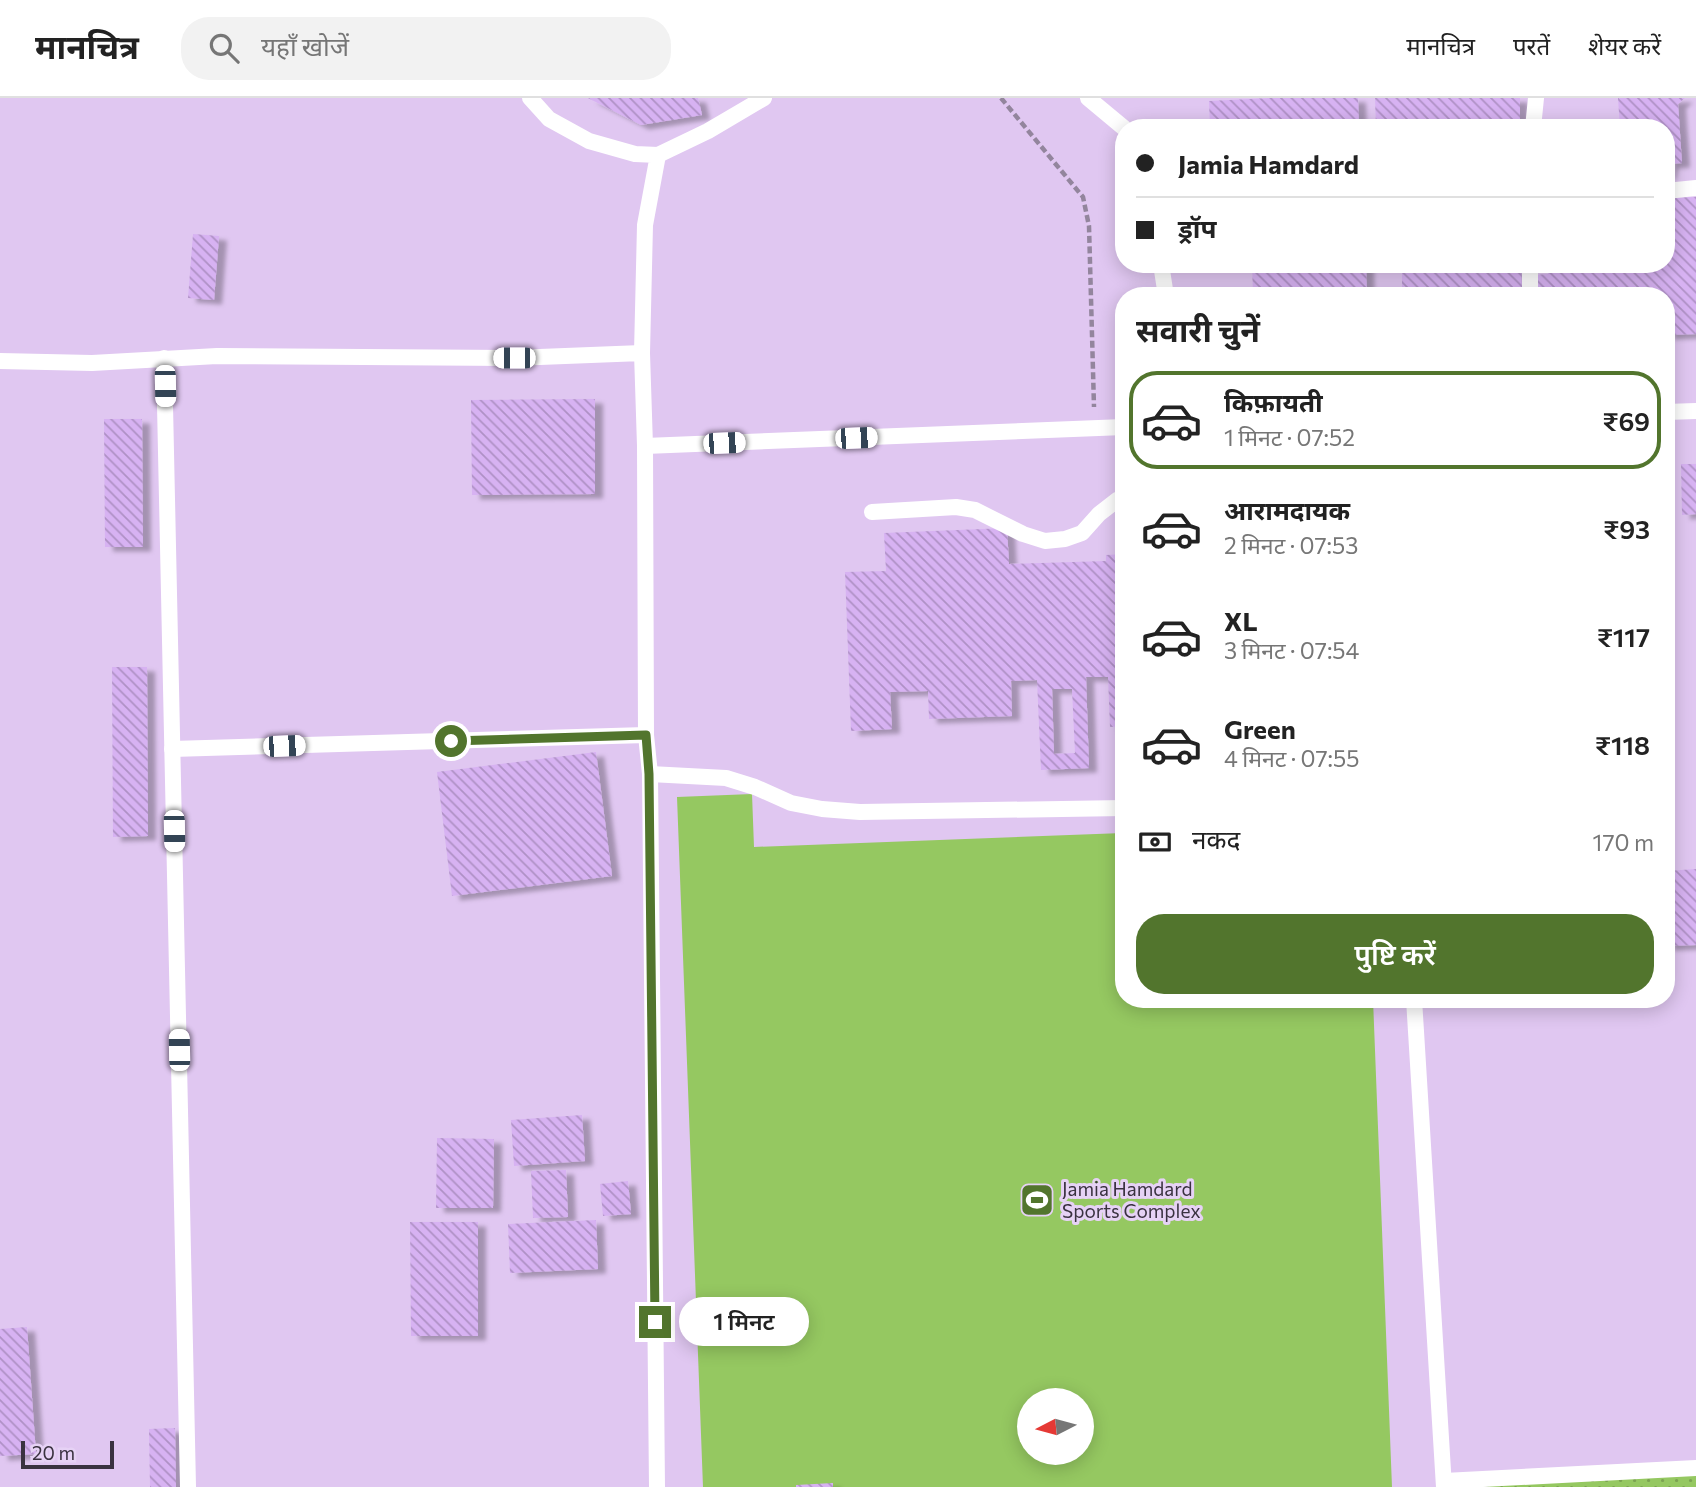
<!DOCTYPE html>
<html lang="hi">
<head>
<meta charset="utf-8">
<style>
  :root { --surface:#fff; --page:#f2f2f2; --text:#222; --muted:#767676; --line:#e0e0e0; --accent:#52752d }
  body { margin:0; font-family:Commissioner,"Noto Sans Devanagari",sans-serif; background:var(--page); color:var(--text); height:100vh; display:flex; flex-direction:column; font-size:26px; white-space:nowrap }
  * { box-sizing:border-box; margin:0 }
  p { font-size:23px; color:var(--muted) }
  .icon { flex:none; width:38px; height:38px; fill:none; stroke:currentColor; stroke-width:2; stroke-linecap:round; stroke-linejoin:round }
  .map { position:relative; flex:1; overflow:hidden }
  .panel { position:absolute; left:1115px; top:189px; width:560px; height:721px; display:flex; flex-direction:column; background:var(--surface); border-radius:28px; box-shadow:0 4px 18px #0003 }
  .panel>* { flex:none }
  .banner { position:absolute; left:1115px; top:21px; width:560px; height:154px; border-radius:28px; box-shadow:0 4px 18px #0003; display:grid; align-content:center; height:154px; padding:0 21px; background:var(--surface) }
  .needle { width:46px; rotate:264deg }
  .controls { position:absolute; left:1017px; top:1290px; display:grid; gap:14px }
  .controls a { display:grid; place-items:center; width:77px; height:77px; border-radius:50%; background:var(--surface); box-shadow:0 4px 18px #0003; font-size:35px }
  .scale { position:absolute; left:21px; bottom:18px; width:93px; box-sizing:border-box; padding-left:7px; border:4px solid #3a3240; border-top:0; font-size:19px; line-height:24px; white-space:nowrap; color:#3a3240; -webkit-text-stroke:5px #e6d2f5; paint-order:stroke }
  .end { position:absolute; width:32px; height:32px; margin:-16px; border:9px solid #52752d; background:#fff; box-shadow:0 0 0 4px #fff }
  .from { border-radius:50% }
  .bubble { position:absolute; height:49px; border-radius:24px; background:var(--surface); box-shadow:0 4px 18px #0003; font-size:23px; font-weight:600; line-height:49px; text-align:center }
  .car { position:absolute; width:21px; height:42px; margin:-21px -10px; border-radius:9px; box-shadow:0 0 5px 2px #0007; background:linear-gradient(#fff 24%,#345 0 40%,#fff 0 76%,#345 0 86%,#fff 0) }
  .banner b { display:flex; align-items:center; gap:24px; height:66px; font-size:26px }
  .banner b+b { border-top:2px solid var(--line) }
  .banner i { width:18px; height:18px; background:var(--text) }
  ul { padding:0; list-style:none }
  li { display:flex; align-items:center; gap:21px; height:98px; margin:0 14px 10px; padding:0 7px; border:4px solid transparent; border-radius:28px }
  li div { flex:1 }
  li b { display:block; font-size:26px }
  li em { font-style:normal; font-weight:600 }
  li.active { border-color:var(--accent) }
  li>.icon { width:63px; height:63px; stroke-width:1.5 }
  h2 { padding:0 21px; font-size:32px; line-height:84px }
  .pay { display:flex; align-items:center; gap:18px; height:77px; padding:0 21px; font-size:26px }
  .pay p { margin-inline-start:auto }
  .primary-button { display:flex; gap:14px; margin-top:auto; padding:14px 21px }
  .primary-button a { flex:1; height:80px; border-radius:28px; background:var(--accent); color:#fff; font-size:28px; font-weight:600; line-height:80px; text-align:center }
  header { display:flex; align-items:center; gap:42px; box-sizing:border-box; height:98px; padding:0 35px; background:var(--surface); border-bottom:2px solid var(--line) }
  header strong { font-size:33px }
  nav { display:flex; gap:38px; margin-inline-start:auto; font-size:24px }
  .search { width:490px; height:63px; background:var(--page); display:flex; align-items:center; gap:18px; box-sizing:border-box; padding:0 24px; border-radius:28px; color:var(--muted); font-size:26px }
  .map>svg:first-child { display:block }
  .built { fill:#e0c7f1; fill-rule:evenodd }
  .grass { fill:#95c861; fill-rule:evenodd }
  .park { fill:url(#park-dots) }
  .building { fill:url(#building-back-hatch); fill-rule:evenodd; filter:url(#shadow) }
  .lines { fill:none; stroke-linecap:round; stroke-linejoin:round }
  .path { stroke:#93859d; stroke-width:4.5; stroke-dasharray:7 3.5; stroke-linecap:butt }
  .lane { stroke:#fff; stroke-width:16 }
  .route { stroke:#52752d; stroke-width:9 }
  .labels { text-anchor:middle; stroke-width:6; stroke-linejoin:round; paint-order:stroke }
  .poi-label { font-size:19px; fill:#3a3240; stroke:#e6d2f5; text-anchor:start }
</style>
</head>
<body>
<header>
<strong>मानचित्र</strong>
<div class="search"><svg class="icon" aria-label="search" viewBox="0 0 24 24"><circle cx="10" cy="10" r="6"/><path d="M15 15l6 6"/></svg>यहाँ खोजें</div>
<nav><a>मानचित्र</a><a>परतें</a><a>शेयर करें</a></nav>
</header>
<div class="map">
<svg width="1696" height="1389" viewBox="0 0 1696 1389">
  <defs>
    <pattern id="park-dots" width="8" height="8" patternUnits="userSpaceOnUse" patternTransform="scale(1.75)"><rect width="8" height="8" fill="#95c861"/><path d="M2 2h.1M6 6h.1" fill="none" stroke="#7ba351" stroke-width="1.8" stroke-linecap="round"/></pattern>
    <pattern id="building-back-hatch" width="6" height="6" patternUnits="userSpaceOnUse" patternTransform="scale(1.75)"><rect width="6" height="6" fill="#d7b2f2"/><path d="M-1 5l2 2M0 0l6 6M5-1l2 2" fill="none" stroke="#af91c5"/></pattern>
    <filter id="shadow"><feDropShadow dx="8" dy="4.5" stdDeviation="2" flood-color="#0004"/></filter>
  </defs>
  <rect width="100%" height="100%" fill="#e6d2f5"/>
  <!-- built -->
  <path class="built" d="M 0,0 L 1696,0 L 1696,1389 L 0,1389 ZM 1124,30 L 1666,30 L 1666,166 L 1124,166 ZM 1124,198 L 1666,198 L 1666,901 L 1124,901 ZM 1029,1302 L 1082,1302 L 1082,1354 L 1029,1354 Z"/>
  <!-- grass -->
  <path class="grass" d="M 752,696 L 754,749 L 1123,735 L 1124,901 L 1373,901 L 1392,1389 L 703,1389 L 677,699 ZM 1029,1302 L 1082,1302 L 1082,1354 L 1029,1354 Z"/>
  <!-- park -->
  <polygon class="park" points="1696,1369 1696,1389 1479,1389"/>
  <!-- building -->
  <g class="building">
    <polygon points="588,0 698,0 702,17 641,27"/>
    <polygon points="1271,0 1358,0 1359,30 1210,30 1209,3"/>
    <polygon points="1375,0 1520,0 1520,30 1376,30"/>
    <polygon points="1618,0 1685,0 1678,6 1682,65 1670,66 1669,74 1666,80 1666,30 1620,30"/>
    <polygon points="1696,99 1696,236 1666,237 1666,198 1536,198 1535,177 1548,176 1548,166 1666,166 1666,100"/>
    <polygon points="193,136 219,138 214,202 188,200"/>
    <polygon points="1252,166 1366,166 1367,198 1253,198"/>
    <polygon points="1402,166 1521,166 1522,193 1402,194"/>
    <polygon points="595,301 595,396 472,397 471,302"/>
    <polygon points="104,321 142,321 143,449 105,449"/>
    <polygon points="1681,366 1696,366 1696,416 1682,417"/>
    <path d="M 1007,430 L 1009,466 L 1106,463 L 1106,457 L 1124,456 L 1124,628 L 1110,629 L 1108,579 L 1086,579 L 1089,670 L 1041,672 L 1037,582 L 1011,583 L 1012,618 L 929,621 L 928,593 L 890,594 L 892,631 L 851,633 L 845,474 L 886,473 L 884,435 ZM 1052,591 L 1072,591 L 1075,655 L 1054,656 Z"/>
    <polygon points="112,569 147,569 148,738 113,739"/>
    <polygon points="596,654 612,778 452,798 437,674"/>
    <polygon points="1696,771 1696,847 1666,848 1666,773"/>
    <polygon points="582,1017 585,1063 514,1068 511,1022"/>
    <polygon points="437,1040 494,1041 493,1110 436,1110"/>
    <polygon points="566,1072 568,1119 533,1120 531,1073"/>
    <polygon points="628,1083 631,1116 603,1118 600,1086"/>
    <polygon points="596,1122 598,1171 510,1175 508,1126"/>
    <polygon points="410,1124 478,1124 478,1238 411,1238"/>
    <polygon points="27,1229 36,1356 0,1358 0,1231"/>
    <polygon points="175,1330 176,1389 150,1389 149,1331"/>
    <polygon points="833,1385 833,1389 796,1389 796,1387"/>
  </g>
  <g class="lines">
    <!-- path -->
    <polyline class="path" points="1001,0 1083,99 1089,128 1094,309"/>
    <!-- lane -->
    <g class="lane">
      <polyline points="530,0 549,21 589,43 635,56 658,57 645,127 642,255"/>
      <polyline points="1088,0 1124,30"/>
      <polyline points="1533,30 1536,0"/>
      <polyline points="658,57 708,33 764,0"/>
      <polyline points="1666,93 1696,90"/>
      <polyline points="1161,166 1166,198"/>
      <polyline points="1530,166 1530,198"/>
      <polyline points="164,260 188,1389"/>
      <polyline points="0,263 92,265 217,258 514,260 642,255 645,348 646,637 650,676 657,1389"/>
      <polyline points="1666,314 1696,313"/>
      <polyline points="645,348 1124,329"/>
      <polyline points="872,414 956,409 975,412 1023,436 1045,443 1065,441 1082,435 1099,416 1117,402 1124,401"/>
      <polyline points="172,651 646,637"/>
      <polyline points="650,676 726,680 755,689 791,705 822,711 860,714 1124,710"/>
      <polyline points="1414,901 1444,1389"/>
      <polyline points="1444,1383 1696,1370"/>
    </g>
  </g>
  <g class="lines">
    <!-- route -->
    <polyline class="route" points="451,643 646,637 649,676 655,1224"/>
  </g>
  <!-- icons -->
  <defs>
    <symbol id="stadium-square" viewBox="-11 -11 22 22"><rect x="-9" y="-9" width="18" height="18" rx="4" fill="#52752d" stroke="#e6d2f5"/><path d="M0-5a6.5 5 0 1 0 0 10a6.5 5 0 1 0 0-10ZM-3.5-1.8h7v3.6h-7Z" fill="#fff"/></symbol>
  </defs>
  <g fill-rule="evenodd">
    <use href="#stadium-square" x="1018" y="1083" width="38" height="38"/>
  </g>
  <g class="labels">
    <!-- poi labels -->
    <g class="poi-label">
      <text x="1062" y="1098">Jamia Hamdard<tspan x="1062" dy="22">Sports Complex</tspan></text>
    </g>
  </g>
</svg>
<div class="controls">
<a><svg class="needle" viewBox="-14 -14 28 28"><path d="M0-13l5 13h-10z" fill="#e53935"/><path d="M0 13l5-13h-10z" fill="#767676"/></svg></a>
</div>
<div class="scale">20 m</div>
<i class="end from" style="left:451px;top:643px"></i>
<i class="end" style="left:655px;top:1224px"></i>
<div class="bubble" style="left:679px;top:1199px;width:130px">1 मिनट</div>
<i class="car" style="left:514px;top:260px;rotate:270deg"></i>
<i class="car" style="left:165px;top:288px;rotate:179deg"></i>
<i class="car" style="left:856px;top:340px;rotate:88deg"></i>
<i class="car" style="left:724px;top:345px;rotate:88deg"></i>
<i class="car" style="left:284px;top:648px;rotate:88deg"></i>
<i class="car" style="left:174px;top:733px;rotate:179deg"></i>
<i class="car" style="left:179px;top:952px;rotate:359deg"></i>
<div class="banner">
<b><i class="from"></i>Jamia Hamdard</b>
<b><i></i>ड्रॉप</b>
</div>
<section class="panel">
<h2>सवारी चुनें</h2>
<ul>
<li class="active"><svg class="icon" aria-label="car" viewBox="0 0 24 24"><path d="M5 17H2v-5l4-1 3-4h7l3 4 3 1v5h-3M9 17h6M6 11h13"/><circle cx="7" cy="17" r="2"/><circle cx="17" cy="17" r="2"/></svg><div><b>किफ़ायती</b><p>1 मिनट · 07:52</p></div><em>₹69</em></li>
<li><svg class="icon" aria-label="car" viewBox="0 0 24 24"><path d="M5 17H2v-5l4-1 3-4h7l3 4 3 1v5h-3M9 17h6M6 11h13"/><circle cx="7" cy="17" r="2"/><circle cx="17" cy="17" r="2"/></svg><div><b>आरामदायक</b><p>2 मिनट · 07:53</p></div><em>₹93</em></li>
<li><svg class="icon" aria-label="car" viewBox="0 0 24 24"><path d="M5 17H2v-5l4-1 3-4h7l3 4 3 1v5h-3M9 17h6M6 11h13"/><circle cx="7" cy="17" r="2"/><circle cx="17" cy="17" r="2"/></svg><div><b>XL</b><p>3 मिनट · 07:54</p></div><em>₹117</em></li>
<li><svg class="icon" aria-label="car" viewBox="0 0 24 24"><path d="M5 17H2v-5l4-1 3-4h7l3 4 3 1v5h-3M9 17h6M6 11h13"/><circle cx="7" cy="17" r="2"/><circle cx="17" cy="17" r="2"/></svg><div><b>Green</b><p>4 मिनट · 07:55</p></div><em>₹118</em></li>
</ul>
<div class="pay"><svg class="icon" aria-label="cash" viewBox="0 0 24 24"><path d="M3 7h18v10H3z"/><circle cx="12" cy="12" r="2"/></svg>नकद<p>170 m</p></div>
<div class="primary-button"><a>पुष्टि करें</a></div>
</section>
</div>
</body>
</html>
